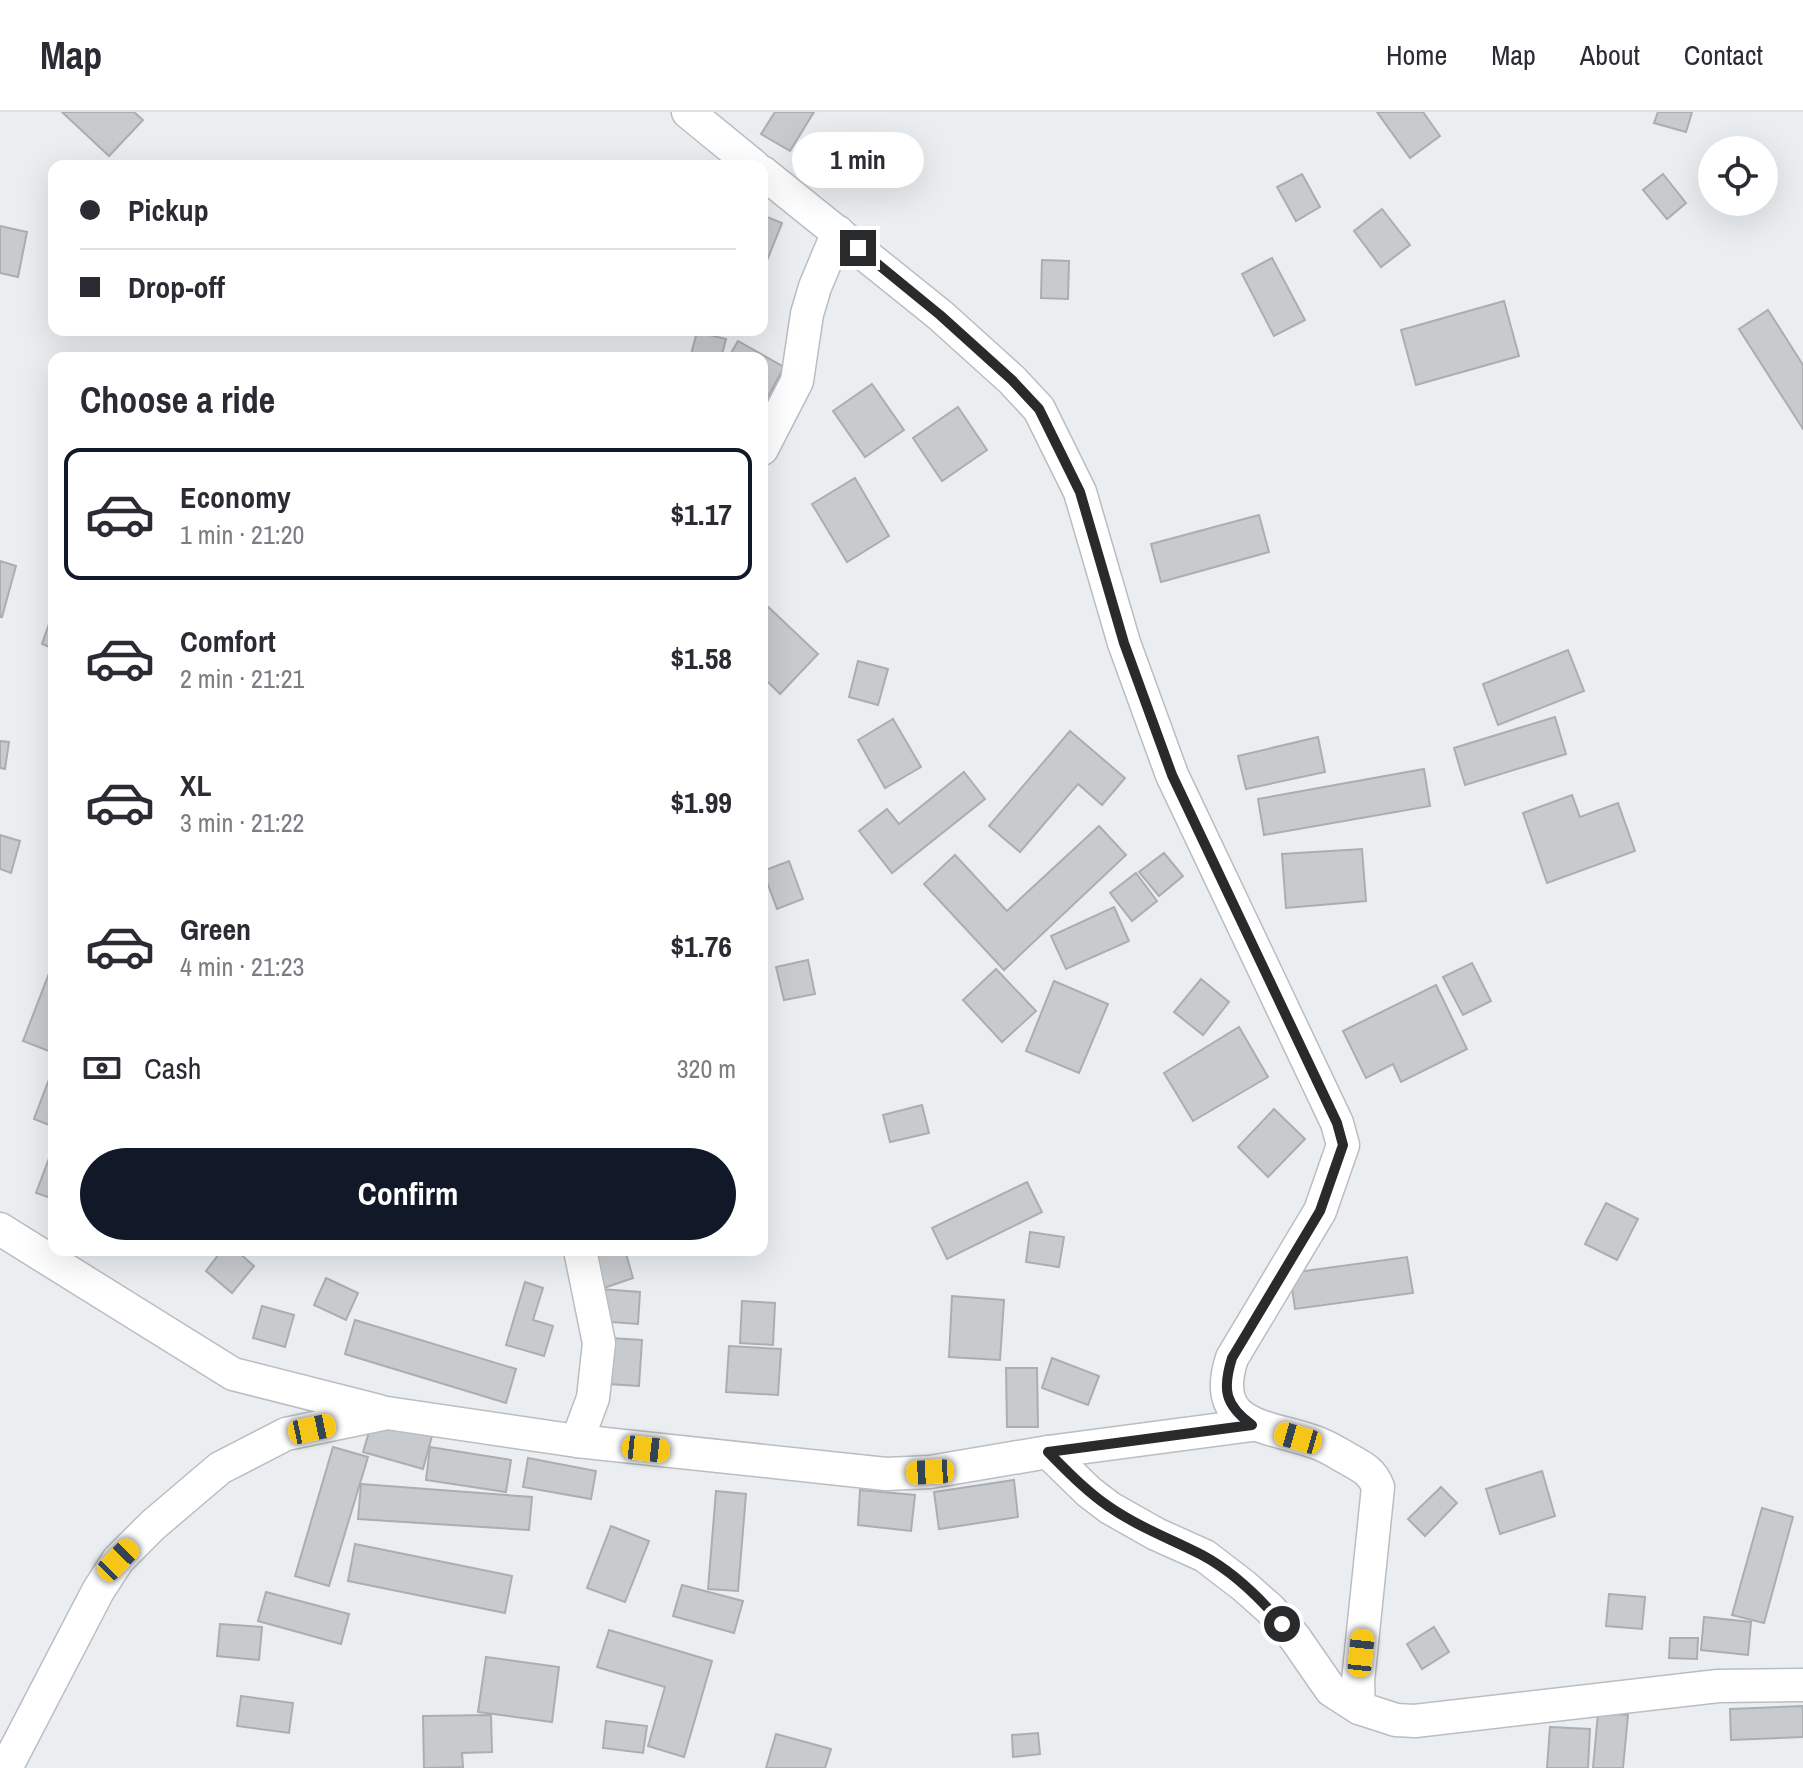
<!DOCTYPE html>
<html lang="en">
<head>
<meta charset="utf-8">
<style>
  :root { --surface:#fff; --page:#f2f2f3; --text:#2b2b33; --muted:#7c7c81; --line:#e1e1e2; --accent:#111827 }
  body { margin:0; font-family:"Archivo Narrow",sans-serif; background:var(--page); color:var(--text); height:100vh; display:flex; flex-direction:column; font-size:30px; white-space:nowrap }
  * { box-sizing:border-box; margin:0 }
  p { font-size:26px; color:var(--muted) }
  .icon { flex:none; width:44px; height:44px; fill:none; stroke:currentColor; stroke-width:2; stroke-linecap:round; stroke-linejoin:round }
  .map { position:relative; flex:1; overflow:hidden }
  .drawer { position:absolute; left:48px; top:240px; width:720px; height:904px; display:flex; flex-direction:column; background:var(--surface); border-radius:16px; box-shadow:0 8px 32px #0002 }
  .drawer>* { flex:none }
  .guide { position:absolute; left:48px; top:48px; width:720px; height:176px; border-radius:16px; box-shadow:0 8px 32px #0002; display:grid; align-content:center; height:176px; padding:0 32px; background:var(--surface) }
  .tools { position:absolute; left:1698px; top:24px; display:grid; gap:16px }
  .tools a { display:grid; place-items:center; width:80px; height:80px; border-radius:50%; background:var(--surface); box-shadow:0 8px 32px #0002; font-size:40px }
  .end { position:absolute; width:36px; height:36px; margin:-18px; border:10px solid #292a2c; background:#fff; box-shadow:0 0 0 4px #fff }
  .from { border-radius:50% }
  .bubble { position:absolute; height:56px; border-radius:28px; background:var(--surface); box-shadow:0 8px 32px #0002; font-size:26px; font-weight:700; line-height:56px; text-align:center }
  .car { position:absolute; width:24px; height:48px; margin:-24px -12px; border-radius:10px; box-shadow:0 0 6px 2px #0007; background:linear-gradient(#f5c518 24%,#345 0 40%,#f5c518 0 76%,#345 0 86%,#f5c518 0) }
  .guide b { display:flex; align-items:center; gap:28px; height:76px; font-size:30px }
  .guide b+b { border-top:2px solid var(--line) }
  .guide i { width:20px; height:20px; background:var(--text) }
  ul { padding:0; list-style:none }
  li { display:flex; align-items:center; gap:24px; height:132px; margin:0 16px 12px; padding:0 16px; border:4px solid transparent; border-radius:16px }
  li div { flex:1 }
  li b { display:block; font-size:30px }
  li em { font-style:normal; font-weight:700 }
  li.active { border-color:var(--accent) }
  li>.icon { width:72px; height:72px; stroke-width:1.5 }
  h2 { padding:0 32px; font-size:36px; line-height:96px }
  .pay { display:flex; align-items:center; gap:20px; height:88px; padding:0 32px; font-size:30px }
  .pay p { margin-inline-start:auto }
  .primary-button { display:flex; gap:16px; margin-top:auto; padding:16px 32px }
  .primary-button a { flex:1; height:92px; border-radius:48px; background:var(--accent); color:#fff; font-size:32px; font-weight:700; line-height:92px; text-align:center }
  header { display:flex; align-items:center; gap:48px; box-sizing:border-box; height:112px; padding:0 40px; background:var(--surface); border-bottom:2px solid var(--line) }
  header strong { font-size:38px }
  nav { display:flex; gap:44px; margin-inline-start:auto; font-size:28px }
  .map>svg:first-child { display:block }
  .building { fill:#c8cbce; stroke:#abaeb1; stroke-width:2 }
  .lines { fill:none; stroke-linecap:round; stroke-linejoin:round }
  .minor-casing { stroke:#babdc1; stroke-width:35 }
  .minor { stroke:#fff; stroke-width:32 }
  .route { stroke:#292a2c; stroke-width:10 }
</style>
</head>
<body>
<header>
<strong>Map</strong>
<nav><a>Home</a><a>Map</a><a>About</a><a>Contact</a></nav>
</header>
<div class="map">
<svg width="1803" height="1656" viewBox="0 0 1803 1656">
  <rect width="100%" height="100%" fill="#eaeef1"/>
  <!-- building -->
  <g class="building">
    <polygon points="62,0 134,0 143,8 109,44"/>
    <polygon points="775,0 814,0 790,39 761,22"/>
    <polygon points="1377,0 1423,0 1440,24 1410,46"/>
    <polygon points="1658,0 1692,0 1686,20 1654,11"/>
    <polygon points="1302,62 1320,95 1296,109 1277,75"/>
    <polygon points="1663,62 1686,91 1667,107 1643,78"/>
    <polygon points="1382,97 1410,133 1381,155 1354,119"/>
    <polygon points="762,103 782,111 762,161"/>
    <polygon points="0,114 27,120 18,165 0,161"/>
    <polygon points="1272,146 1305,208 1274,224 1242,162"/>
    <polygon points="1042,148 1069,149 1068,187 1041,186"/>
    <polygon points="1504,189 1519,244 1416,273 1401,218"/>
    <polygon points="1768,198 1803,253 1803,317 1739,217"/>
    <polygon points="697,220 726,227 721,246 690,246"/>
    <polygon points="738,229 784,255 762,296 762,246 728,246"/>
    <polygon points="872,272 904,318 865,345 833,299"/>
    <polygon points="958,295 987,338 942,369 913,326"/>
    <polygon points="855,366 889,424 847,450 812,392"/>
    <polygon points="1259,403 1269,440 1161,470 1151,432"/>
    <polygon points="0,449 16,454 2,505 0,505"/>
    <polygon points="762,489 818,542 780,582 762,564"/>
    <polygon points="51,506 54,507 54,537 42,532"/>
    <polygon points="1568,538 1584,579 1498,613 1483,572"/>
    <polygon points="858,549 888,557 878,593 849,585"/>
    <polygon points="1555,605 1566,642 1465,673 1454,636"/>
    <polygon points="893,607 921,655 885,676 858,628"/>
    <polygon points="1070,619 1125,666 1102,693 1078,672 1020,740 989,714"/>
    <polygon points="1318,625 1325,660 1246,677 1238,644"/>
    <polygon points="0,629 9,630 5,657 0,656"/>
    <polygon points="1424,657 1430,694 1264,723 1258,687"/>
    <polygon points="964,660 985,687 892,761 859,719 887,697 899,712"/>
    <polygon points="1572,683 1580,705 1618,691 1635,739 1547,771 1523,701"/>
    <polygon points="1099,714 1126,743 1004,858 924,772 955,743 1007,799"/>
    <polygon points="0,723 20,729 11,761 0,757"/>
    <polygon points="1362,737 1366,789 1286,796 1282,742"/>
    <polygon points="1164,741 1183,764 1159,784 1139,760"/>
    <polygon points="789,749 803,787 777,797 763,759"/>
    <polygon points="1136,761 1157,789 1132,809 1110,781"/>
    <polygon points="1114,795 1129,829 1066,857 1051,824"/>
    <polygon points="808,848 815,882 784,888 776,855"/>
    <polygon points="53,851 54,851 54,941 23,929"/>
    <polygon points="1472,851 1491,889 1463,903 1443,865"/>
    <polygon points="996,857 1036,899 1002,930 963,888"/>
    <polygon points="1201,867 1229,890 1203,923 1174,900"/>
    <polygon points="1054,869 1108,892 1079,961 1026,939"/>
    <polygon points="1436,873 1467,937 1401,970 1393,952 1366,966 1343,919"/>
    <polygon points="1239,915 1268,965 1193,1009 1164,961"/>
    <polygon points="54,954 54,1015 34,1007"/>
    <polygon points="922,993 929,1021 890,1030 883,1003"/>
    <polygon points="1274,997 1305,1027 1268,1065 1238,1035"/>
    <polygon points="54,1033 54,1087 36,1081"/>
    <polygon points="1027,1070 1042,1100 947,1147 932,1116"/>
    <polygon points="1606,1091 1638,1107 1617,1148 1585,1132"/>
    <polygon points="1030,1120 1064,1125 1059,1155 1026,1150"/>
    <polygon points="222,1138 236,1138 254,1154 232,1181 206,1159"/>
    <polygon points="589,1138 625,1138 633,1166 601,1177"/>
    <polygon points="1407,1145 1413,1181 1295,1197 1290,1161"/>
    <polygon points="326,1166 358,1181 346,1208 314,1193"/>
    <polygon points="525,1170 543,1176 533,1208 553,1214 544,1244 506,1233"/>
    <polygon points="600,1177 640,1180 638,1212 598,1209"/>
    <polygon points="952,1184 1004,1188 1000,1248 949,1245"/>
    <polygon points="742,1189 775,1191 773,1233 740,1231"/>
    <polygon points="262,1194 294,1203 285,1235 253,1226"/>
    <polygon points="355,1208 516,1257 506,1291 345,1242"/>
    <polygon points="611,1226 642,1228 639,1274 608,1272"/>
    <polygon points="729,1234 781,1237 778,1283 726,1280"/>
    <polygon points="1052,1246 1099,1264 1088,1293 1042,1276"/>
    <polygon points="1006,1256 1037,1256 1038,1315 1007,1315"/>
    <polygon points="373,1307 432,1324 423,1357 363,1340"/>
    <polygon points="333,1335 368,1345 329,1474 295,1464"/>
    <polygon points="430,1335 511,1348 506,1380 426,1368"/>
    <polygon points="528,1346 596,1359 591,1387 523,1375"/>
    <polygon points="1542,1359 1555,1404 1500,1422 1486,1377"/>
    <polygon points="1014,1368 1018,1405 939,1417 934,1380"/>
    <polygon points="361,1372 532,1385 529,1418 358,1407"/>
    <polygon points="1441,1375 1457,1391 1425,1424 1408,1407"/>
    <polygon points="860,1378 915,1383 911,1419 858,1413"/>
    <polygon points="716,1379 746,1382 738,1479 708,1477"/>
    <polygon points="1762,1396 1793,1405 1764,1511 1732,1503"/>
    <polygon points="611,1414 649,1429 625,1490 587,1476"/>
    <polygon points="355,1432 512,1464 505,1501 348,1469"/>
    <polygon points="682,1473 743,1489 734,1521 673,1504"/>
    <polygon points="266,1480 349,1502 341,1532 258,1509"/>
    <polygon points="1609,1482 1645,1485 1642,1517 1606,1514"/>
    <polygon points="1704,1505 1751,1510 1748,1543 1701,1538"/>
    <polygon points="220,1512 262,1515 259,1548 217,1544"/>
    <polygon points="1434,1515 1449,1540 1422,1557 1407,1532"/>
    <polygon points="609,1518 712,1549 684,1645 648,1634 665,1575 597,1555"/>
    <polygon points="1670,1526 1698,1526 1697,1547 1669,1546"/>
    <polygon points="486,1545 559,1555 552,1610 478,1600"/>
    <polygon points="241,1584 293,1591 289,1621 237,1614"/>
    <polygon points="1803,1594 1803,1625 1731,1628 1730,1597"/>
    <polygon points="1598,1601 1628,1603 1623,1656 1593,1656"/>
    <polygon points="491,1603 492,1640 462,1641 463,1655 424,1656 423,1604"/>
    <polygon points="606,1609 647,1614 643,1641 603,1636"/>
    <polygon points="1550,1615 1590,1617 1588,1656 1547,1656"/>
    <polygon points="1038,1621 1040,1642 1013,1645 1012,1623"/>
    <polygon points="776,1622 831,1637 825,1656 766,1656"/>
  </g>
  <g class="lines">
    <defs>
      <g id="minor">
        <polyline points="688,0 754,54"/>
        <path d="M 762,60 L 940,203 L 1012,268 L 1039,297 L 1080,380 L 1124,531 L 1172,663 L 1337,1011 L 1343,1033 L 1320,1099 L 1232,1246 C 1208,1319 1273,1313 1320,1332 C 1330,1336 1339,1342 1348,1347 C 1362,1355 1372,1359 1378,1375 L 1358,1569 L 1359,1596 L 1396,1608 L 1415,1609 L 1718,1574 L 1803,1573"/>
        <polyline points="762,337 797,269 807,202 815,175 838,120"/>
        <polyline points="0,1117 233,1262 379,1299"/>
        <polyline points="577,1329 593,1286 599,1231 580,1138"/>
        <polyline points="1048,1340 1089,1380 1110,1396 1156,1422 1205,1444 1244,1474 1270,1497 1295,1526 1331,1578 1359,1596"/>
        <polyline points="6,1656 98,1479 118,1448 153,1413 220,1356 286,1322 387,1301 577,1329 886,1362 930,1360 1048,1340 1252,1313"/>
      </g>
    </defs>
    <!-- minor casing -->
    <use href="#minor" class="minor-casing"/>
    <!-- minor -->
    <use href="#minor" class="minor"/>
  </g>
  <g class="lines">
    <!-- route -->
    <path class="route" d="M 858,136 L 940,203 L 1012,268 L 1039,297 L 1080,380 L 1124,531 L 1172,663 L 1337,1011 L 1343,1033 L 1320,1099 L 1232,1246 C 1222,1278 1225,1293 1252,1313 L 1048,1340 C 1067,1359 1086,1379 1108,1394 C 1138,1415 1171,1427 1202,1443 C 1232,1459 1260,1486 1282,1512"/>
  </g>
</svg>
<div class="tools">
<a><svg class="icon" aria-label="locate" viewBox="0 0 24 24"><circle cx="12" cy="12" r="6"/><path d="M12 2v4M12 18v4M2 12h4M18 12h4"/></svg></a>
</div>
<i class="end from" style="left:1282px;top:1512px"></i>
<i class="end" style="left:858px;top:136px"></i>
<div class="bubble" style="left:792px;top:20px;width:132px">1 min</div>
<i class="car" style="left:312px;top:1317px;rotate:78deg"></i>
<i class="car" style="left:1298px;top:1326px;rotate:286deg"></i>
<i class="car" style="left:646px;top:1337px;rotate:96deg"></i>
<i class="car" style="left:930px;top:1360px;rotate:267deg"></i>
<i class="car" style="left:118px;top:1448px;rotate:44deg"></i>
<i class="car" style="left:1361px;top:1541px;rotate:6deg"></i>
<div class="guide">
<b><i class="from"></i>Pickup</b>
<b><i></i>Drop-off</b>
</div>
<section class="drawer">
<h2>Choose a ride</h2>
<ul>
<li class="active"><svg class="icon" aria-label="car" viewBox="0 0 24 24"><path d="M5 17H2v-5l4-1 3-4h7l3 4 3 1v5h-3M9 17h6M6 11h13"/><circle cx="7" cy="17" r="2"/><circle cx="17" cy="17" r="2"/></svg><div><b>Economy</b><p>1 min · 21:20</p></div><em>$1.17</em></li>
<li><svg class="icon" aria-label="car" viewBox="0 0 24 24"><path d="M5 17H2v-5l4-1 3-4h7l3 4 3 1v5h-3M9 17h6M6 11h13"/><circle cx="7" cy="17" r="2"/><circle cx="17" cy="17" r="2"/></svg><div><b>Comfort</b><p>2 min · 21:21</p></div><em>$1.58</em></li>
<li><svg class="icon" aria-label="car" viewBox="0 0 24 24"><path d="M5 17H2v-5l4-1 3-4h7l3 4 3 1v5h-3M9 17h6M6 11h13"/><circle cx="7" cy="17" r="2"/><circle cx="17" cy="17" r="2"/></svg><div><b>XL</b><p>3 min · 21:22</p></div><em>$1.99</em></li>
<li><svg class="icon" aria-label="car" viewBox="0 0 24 24"><path d="M5 17H2v-5l4-1 3-4h7l3 4 3 1v5h-3M9 17h6M6 11h13"/><circle cx="7" cy="17" r="2"/><circle cx="17" cy="17" r="2"/></svg><div><b>Green</b><p>4 min · 21:23</p></div><em>$1.76</em></li>
</ul>
<div class="pay"><svg class="icon" aria-label="cash" viewBox="0 0 24 24"><path d="M3 7h18v10H3z"/><circle cx="12" cy="12" r="2"/></svg>Cash<p>320 m</p></div>
<div class="primary-button"><a>Confirm</a></div>
</section>
</div>
</body>
</html>
